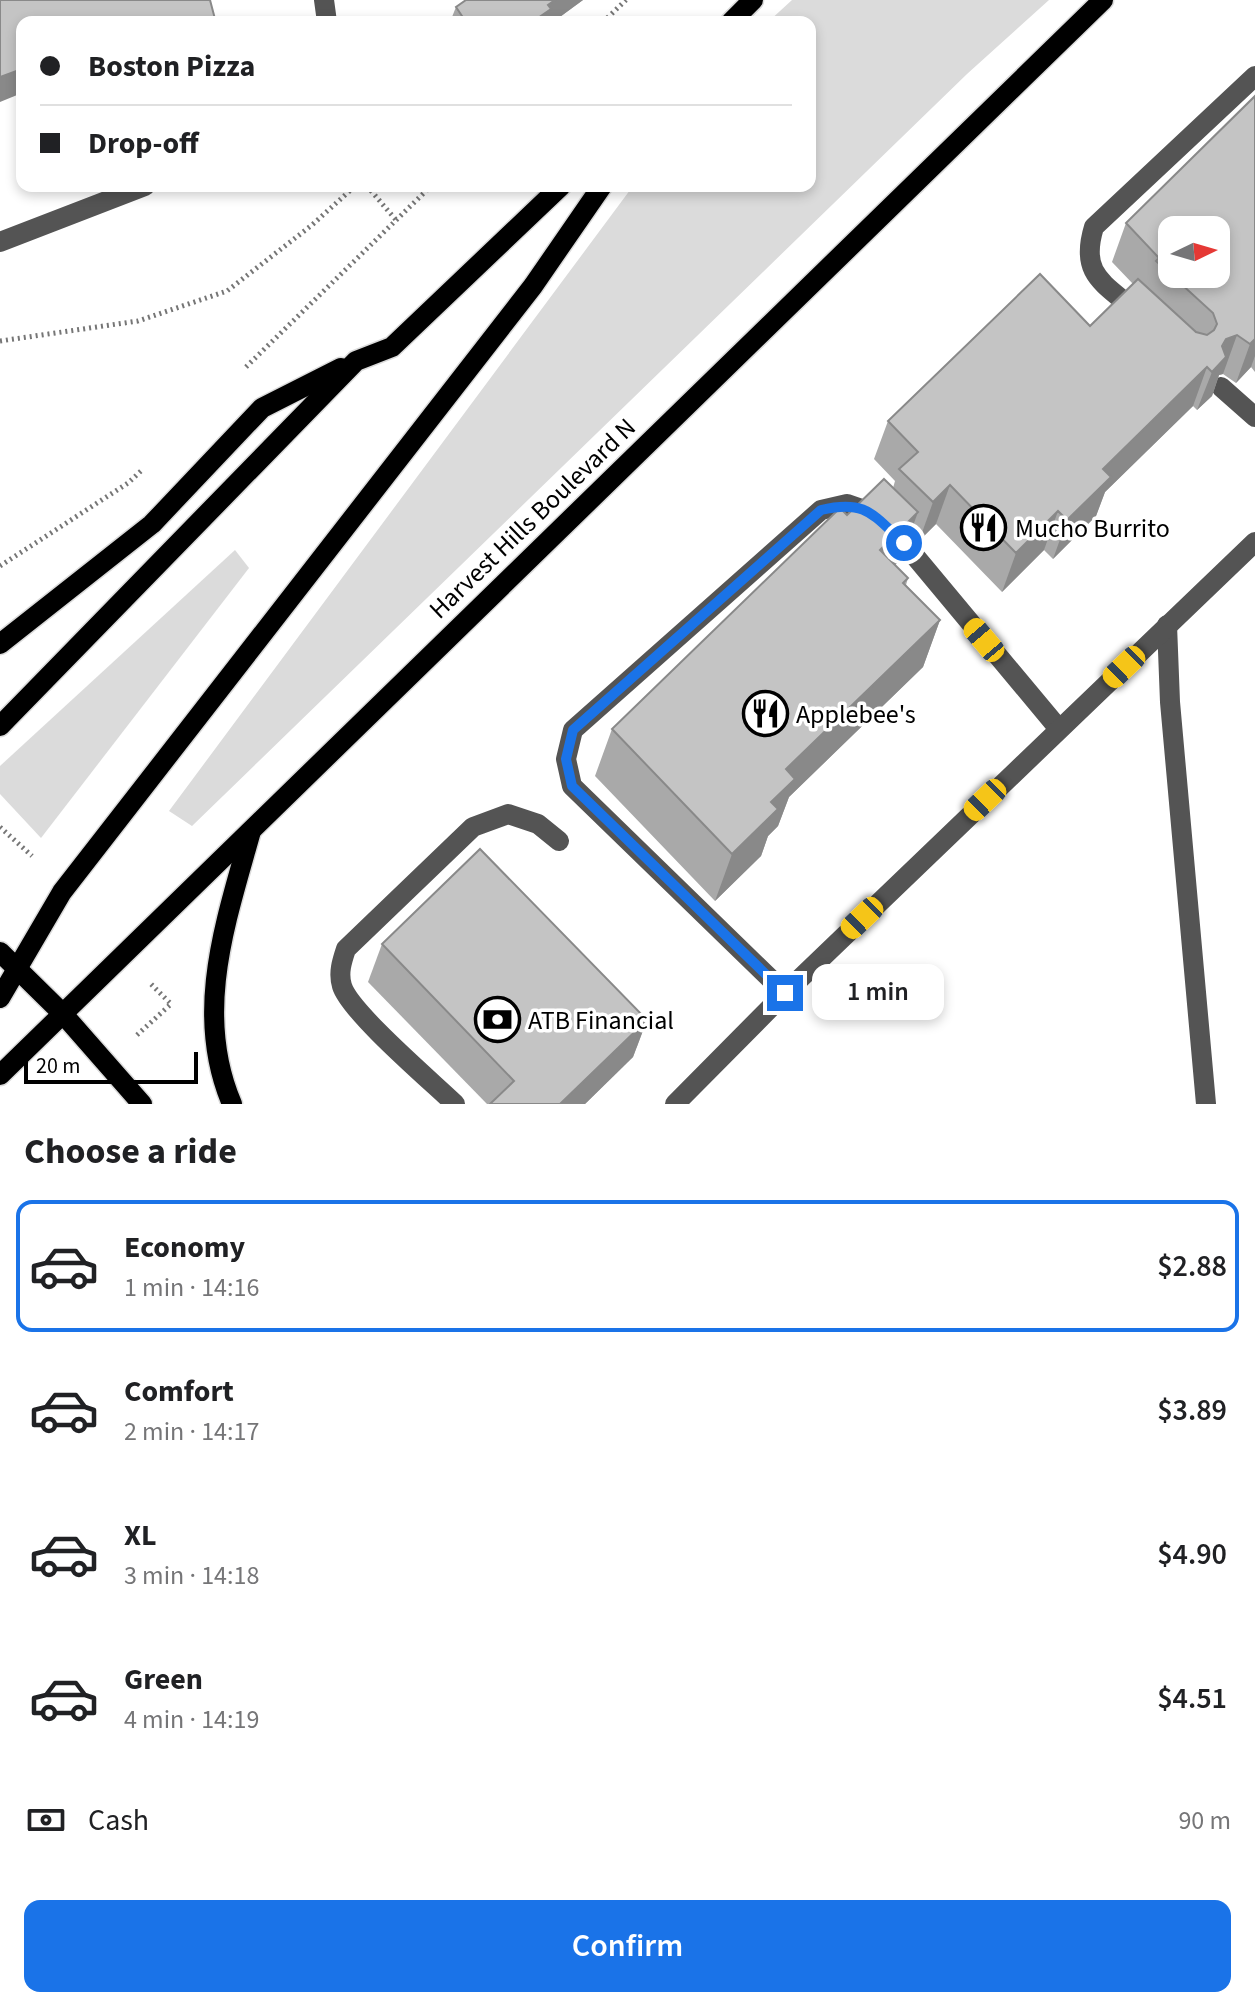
<!DOCTYPE html>
<html lang="en">
<head>
<meta charset="utf-8">
<style>
  :root { --surface:#fff; --page:#f2f2f2; --text:#202124; --muted:#757577; --line:#e0e0e0; --accent:#1a73e8 }
  body { margin:0; font-family:"Source Sans 3",sans-serif; background:var(--page); color:var(--text); height:100vh; display:flex; flex-direction:column; font-size:30px; white-space:nowrap }
  * { box-sizing:border-box; margin:0 }
  p { font-size:26px; color:var(--muted) }
  .icon { flex:none; width:44px; height:44px; fill:none; stroke:currentColor; stroke-width:2; stroke-linecap:round; stroke-linejoin:round }
  .map { position:relative; height:1104px; overflow:hidden }
  .side { display:flex; flex-direction:column; background:var(--surface); flex:1 }
  .side>* { flex:none }
  .hud { position:absolute; left:16px; top:16px; width:800px; height:176px; border-radius:16px; box-shadow:0 4px 12px #0003; display:grid; align-content:center; height:176px; padding:0 24px; background:var(--surface) }
  .needle { width:52px; rotate:85deg }
  .controls { position:absolute; left:1158px; top:216px; display:grid; gap:16px }
  .controls a { display:grid; place-items:center; width:72px; height:72px; border-radius:16px; background:var(--surface); box-shadow:0 4px 12px #0003; font-size:40px }
  .scale { position:absolute; left:24px; bottom:20px; width:174px; box-sizing:border-box; padding-left:8px; border:4px solid #000; border-top:0; font-size:22px; line-height:28px; white-space:nowrap; color:#000; -webkit-text-stroke:6px #fff; paint-order:stroke }
  .end { position:absolute; width:36px; height:36px; margin:-18px; border:10px solid #1a73e8; background:#fff; box-shadow:0 0 0 4px #fff }
  .from { border-radius:50% }
  .bubble { position:absolute; height:56px; border-radius:16px; background:var(--surface); box-shadow:0 4px 12px #0003; font-size:26px; font-weight:600; line-height:56px; text-align:center }
  .car { position:absolute; width:24px; height:48px; margin:-24px -12px; border-radius:10px; box-shadow:0 0 6px 2px #0007; background:linear-gradient(#f5c518 24%,#345 0 40%,#f5c518 0 76%,#345 0 86%,#f5c518 0) }
  .hud b { display:flex; align-items:center; gap:28px; height:76px; font-size:30px }
  .hud b+b { border-top:2px solid var(--line) }
  .hud i { width:20px; height:20px; background:var(--text) }
  ul { padding:0; list-style:none }
  li { display:flex; align-items:center; gap:24px; height:132px; margin:0 16px 12px; padding:0 8px; border:4px solid transparent; border-radius:16px }
  li div { flex:1 }
  li b { display:block; font-size:30px }
  li em { font-style:normal; font-weight:600 }
  li.current { border-color:var(--accent) }
  li>.icon { width:72px; height:72px; stroke-width:1.5 }
  h2 { padding:0 24px; font-size:36px; line-height:96px }
  .pay { display:flex; align-items:center; gap:20px; height:88px; padding:0 24px; font-size:30px }
  .pay p { margin-inline-start:auto }
  .primary-button { display:flex; gap:16px; margin-top:auto; padding:16px 24px }
  .primary-button a { flex:1; height:92px; border-radius:16px; background:var(--accent); color:#fff; font-size:32px; font-weight:600; line-height:92px; text-align:center }
  .map>svg:first-child { display:block }
  .green { fill:#dbdbdb }
  .lines { fill:none; stroke-linecap:round; stroke-linejoin:round }
  .major-casing { stroke:#dbdbdb; stroke-width:23 }
  .path { stroke:#767676; stroke-width:5; stroke-dasharray:2 4; stroke-linecap:butt }
  .minor { stroke:#545454; stroke-width:20 }
  .major { stroke:#000; stroke-width:20 }
  .wall { fill:#a9a9a9 }
  .shaded-wall { fill:#898989 }
  .building { fill:#c4c4c4; stroke:#898989; stroke-width:2; fill-rule:evenodd }
  .route { stroke:#1a73e8; stroke-width:10 }
  .labels { text-anchor:middle; stroke-width:7; stroke-linejoin:round; paint-order:stroke }
  .street-label { font-size:26px; fill:#000; stroke:#fff }
  .poi-label { font-size:26px; fill:#000; stroke:#fff; text-anchor:start }
</style>
</head>
<body>
<div class="map">
<svg width="1255" height="1104" viewBox="0 0 1255 1104">
  <rect width="100%" height="100%" fill="#fff"/>
  <!-- green -->
  <g class="green">
    <polygon points="792,0 1049,0 967,74 192,826 169,811 633,186 810,186 810,22 768,22"/>
    <polygon points="235,550 249,568 41,838 0,794 0,766"/>
  </g>
  <g class="lines">
    <defs>
      <g id="major">
        <polyline points="731,22 753,0"/>
        <polyline points="0,644 152,524 262,408 341,368"/>
        <polyline points="0,726 356,361 392,347 561,186"/>
        <polyline points="0,952 63,1014 142,1104"/>
        <polyline points="0,998 62,892 533,286 602,186"/>
        <polyline points="0,1075 1103,0"/>
        <path d="M 232,1104 C 193,1013 226,921 251,831"/>
      </g>
    </defs>
    <!-- major casing -->
    <use href="#major" class="major-casing"/>
    <!-- path -->
    <g class="path">
      <polyline points="603,22 626,0"/>
      <polyline points="367,186 396,220"/>
      <polyline points="0,341 138,321 227,291 312,225 355,186"/>
      <polyline points="246,367 431,186"/>
      <polyline points="0,566 128,483 142,470"/>
      <polyline points="0,827 32,856"/>
      <polyline points="137,1035 171,1004 151,984"/>
    </g>
    <!-- minor -->
    <g class="minor">
      <polyline points="324,0 327,22"/>
      <polyline points="0,242 145,186"/>
      <path d="M 1138,313 C 1105,283 1079,276 1094,227 L 1255,76"/>
      <polyline points="1221,387 1255,417"/>
      <polyline points="1167,625 1170,702 1206,1104"/>
      <polyline points="785,993 572,786 566,759 573,730 821,510 847,504 870,512 904,543 1059,729"/>
      <path d="M 455,1104 C 431,1081 350,1012 342,986 C 338,973 342,961 346,949 L 473,827 L 508,814 L 538,824 L 559,841"/>
      <polyline points="675,1104 785,993 1255,542"/>
    </g>
    <!-- major -->
    <use href="#major" class="major"/>
  </g>
  <!-- wall -->
  <g class="wall">
    <polygon points="466,0 583,0 553,22 450,22 456,7"/>
    <polygon points="1255,96 1255,372 1251,367 1236,383 1223,374 1219,375 1212,396 1197,410 1193,406 1105,492 1096,516 1053,559 1044,550 1002,592 936,524 919,541 910,532 901,559 895,565 908,578 906,585 940,620 923,667 789,797 778,826 768,836 761,856 715,901 595,776 612,729 847,515 893,488 895,481 874,459 888,421 1090,326 1133,284 1112,262 1126,223"/>
    <polygon points="382,944 647,1020 633,1057 585,1104 487,1104 368,982"/>
  </g>
  <!-- shaded-wall -->
  <g class="shaded-wall">
    <polygon points="555,0 583,0 553,22 532,22 548,5"/>
    <polygon points="22,69 22,93 0,102 0,77"/>
    <polygon points="1237,335 1223,374 1219,375 1212,396 1197,410 1212,372 1226,339"/>
    <polygon points="1255,339 1255,356 1251,367 1236,383 1250,344"/>
    <polygon points="1207,367 1193,406 1105,492 1096,516 1053,559 1067,520 1103,469"/>
    <polygon points="950,485 936,524 919,541 933,502"/>
    <polygon points="1058,511 1044,550 1002,592 1016,553"/>
    <polygon points="918,512 901,559 863,597 880,550"/>
    <polygon points="940,620 923,667 789,797 778,826 768,836 761,856 715,901 732,854 771,802 786,769"/>
    <polygon points="647,1020 633,1057 585,1104 560,1104"/>
  </g>
  <!-- building -->
  <g class="building">
    <polygon points="0,0 210,0 215,19 202,22 22,22 22,69 0,77"/>
    <polygon points="466,0 555,0 548,5 551,9 532,22 466,22 456,7"/>
    <path d="M 1255,96 L 1255,339 L 1250,344 L 1237,335 L 1226,339 L 1222,346 L 1226,357 L 1212,372 L 1207,367 L 1103,469 L 1111,477 L 1067,520 L 1058,511 L 1016,553 L 950,485 L 933,502 L 899,469 L 918,452 L 888,421 L 1040,274 L 1090,326 L 1138,279 L 1196,332 L 1207,335 L 1214,330 L 1217,324 L 1213,313 L 1156,261 L 1159,258 L 1126,223 ZM 1172,230 L 1216,230 L 1216,274 L 1172,274 Z"/>
    <polygon points="884,479 918,512 880,550 908,578 903,583 940,620 786,769 795,779 771,802 778,809 732,854 612,729 840,508 847,515"/>
    <polygon points="480,849 647,1020 560,1104 490,1104 514,1081 382,944"/>
  </g>
  <g class="lines">
    <!-- route -->
    <path class="route" d="M 785,993 L 572,786 L 566,759 L 573,730 L 821,510 C 866,499 873,515 904,543"/>
  </g>
  <!-- icons -->
  <defs>
    <symbol id="restaurant-ring" viewBox="-11 -11 22 22"><circle r="9.5" fill="#fff" stroke="#000" stroke-width="1.5"/><path d="M-5-6h1v4h1v-4h1v4h1v-4h1v5L-1.5 .5V6h-2V.5L-5-1ZM5-6V6H3V1.5H1.5Q1.5-4 5-6Z" fill="#000"/></symbol>
    <symbol id="bank-ring" viewBox="-11 -11 22 22"><circle r="9.5" fill="#fff" stroke="#000" stroke-width="1.5"/><path d="M-6-4H6V4H-6ZM0-2.3a2.3 2.3 0 1 0 0 4.6a2.3 2.3 0 1 0 0-4.6Z" fill="#000"/></symbol>
  </defs>
  <g fill-rule="evenodd">
    <use href="#restaurant-ring" x="958" y="502" width="51" height="51"/>
    <use href="#restaurant-ring" x="740" y="688" width="51" height="51"/>
    <use href="#bank-ring" x="472" y="994" width="51" height="51"/>
  </g>
  <g class="labels">
    <!-- street labels -->
    <g class="street-label">
      <text transform="translate(532 518) rotate(-44)" y="9">Harvest Hills Boulevard N</text>
    </g>
    <!-- poi labels -->
    <g class="poi-label">
      <text x="1015" y="537">Mucho Burrito</text>
      <text x="796" y="723">Applebee's</text>
      <text x="528" y="1029">ATB Financial</text>
    </g>
  </g>
</svg>
<div class="controls">
<a><svg class="needle" viewBox="-14 -14 28 28"><path d="M0-13l5 13h-10z" fill="#e53935"/><path d="M0 13l5-13h-10z" fill="#757577"/></svg></a>
</div>
<div class="scale">20 m</div>
<i class="end from" style="left:904px;top:543px"></i>
<i class="end" style="left:785px;top:993px"></i>
<div class="bubble" style="left:812px;top:964px;width:132px">1 min</div>
<i class="car" style="left:984px;top:640px;rotate:320deg"></i>
<i class="car" style="left:1124px;top:667px;rotate:226deg"></i>
<i class="car" style="left:985px;top:800px;rotate:226deg"></i>
<i class="car" style="left:862px;top:918px;rotate:226deg"></i>
<div class="hud">
<b><i class="from"></i>Boston Pizza</b>
<b><i></i>Drop-off</b>
</div>
</div>
<section class="side">
<h2>Choose a ride</h2>
<ul>
<li class="current"><svg class="icon" aria-label="car" viewBox="0 0 24 24"><path d="M5 17H2v-5l4-1 3-4h7l3 4 3 1v5h-3M9 17h6M6 11h13"/><circle cx="7" cy="17" r="2"/><circle cx="17" cy="17" r="2"/></svg><div><b>Economy</b><p>1 min · 14:16</p></div><em>$2.88</em></li>
<li><svg class="icon" aria-label="car" viewBox="0 0 24 24"><path d="M5 17H2v-5l4-1 3-4h7l3 4 3 1v5h-3M9 17h6M6 11h13"/><circle cx="7" cy="17" r="2"/><circle cx="17" cy="17" r="2"/></svg><div><b>Comfort</b><p>2 min · 14:17</p></div><em>$3.89</em></li>
<li><svg class="icon" aria-label="car" viewBox="0 0 24 24"><path d="M5 17H2v-5l4-1 3-4h7l3 4 3 1v5h-3M9 17h6M6 11h13"/><circle cx="7" cy="17" r="2"/><circle cx="17" cy="17" r="2"/></svg><div><b>XL</b><p>3 min · 14:18</p></div><em>$4.90</em></li>
<li><svg class="icon" aria-label="car" viewBox="0 0 24 24"><path d="M5 17H2v-5l4-1 3-4h7l3 4 3 1v5h-3M9 17h6M6 11h13"/><circle cx="7" cy="17" r="2"/><circle cx="17" cy="17" r="2"/></svg><div><b>Green</b><p>4 min · 14:19</p></div><em>$4.51</em></li>
</ul>
<div class="pay"><svg class="icon" aria-label="cash" viewBox="0 0 24 24"><path d="M3 7h18v10H3z"/><circle cx="12" cy="12" r="2"/></svg>Cash<p>90 m</p></div>
<div class="primary-button"><a>Confirm</a></div>
</section>
</body>
</html>
